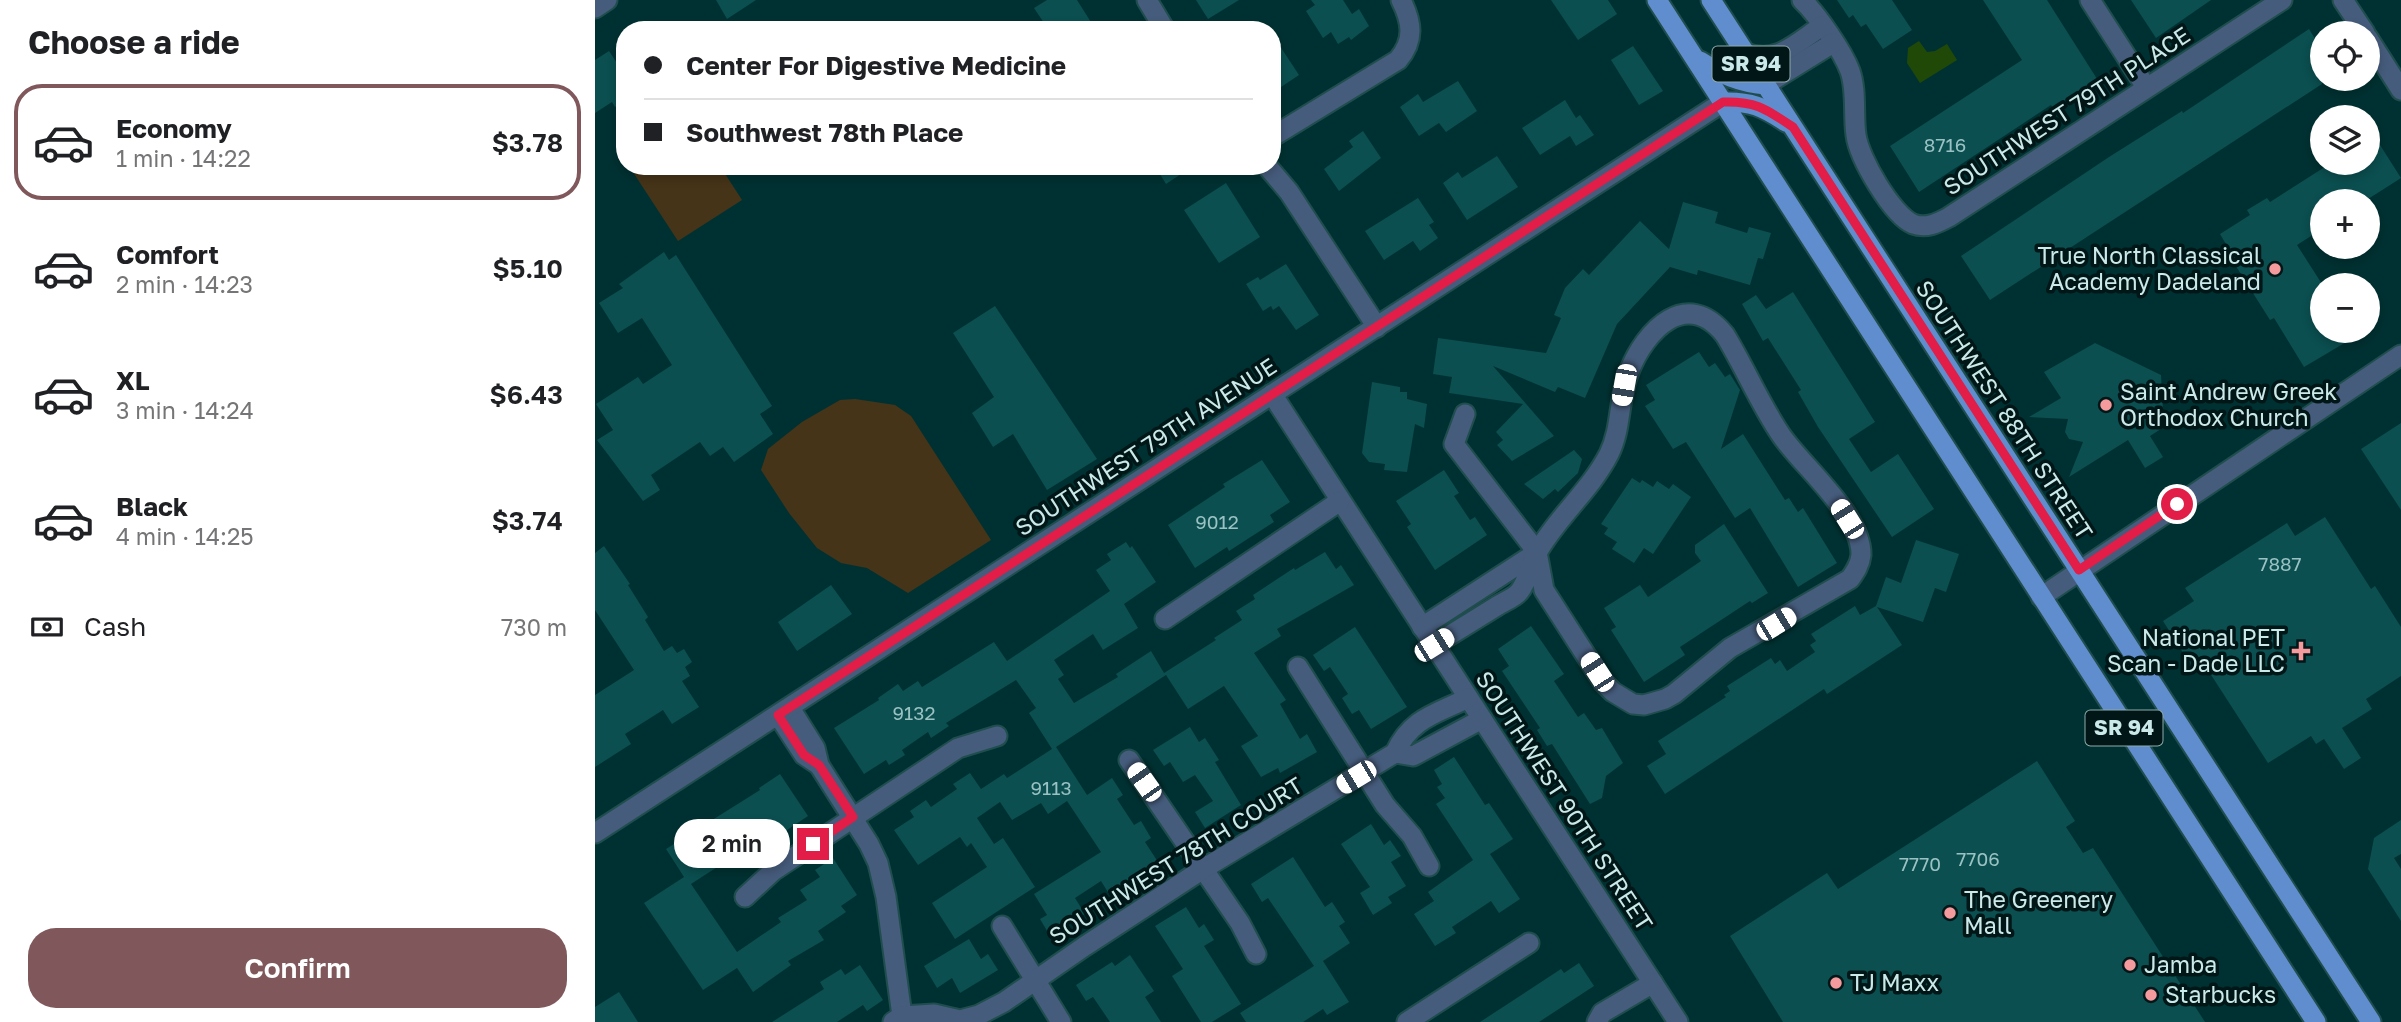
<!DOCTYPE html>
<html lang="en">
<head>
<meta charset="utf-8">
<style>
  :root { --surface:#fff; --page:#f6f6f6; --text:#202124; --muted:#757577; --line:#e0e0e0; --accent:#80585b }
  body { margin:0; font-family:"Golos Text",sans-serif; background:var(--page); color:var(--text); height:100vh; display:flex; flex-direction:column; font-size:26px; white-space:nowrap }
  * { box-sizing:border-box; margin:0 }
  p { font-size:23px; color:var(--muted) }
  .icon { flex:none; width:38px; height:38px; fill:none; stroke:currentColor; stroke-width:2; stroke-linecap:round; stroke-linejoin:round }
  .map { position:relative; flex:1; overflow:hidden }
  .side { display:flex; flex-direction:column; background:var(--surface); width:595px }
  .side>* { flex:none }
  .top-card { position:absolute; left:21px; top:21px; width:665px; height:154px; border-radius:28px; box-shadow:0 4px 10px #0003; display:grid; align-content:center; height:154px; padding:0 28px; background:var(--surface) }
  .buttons { position:absolute; left:1715px; top:21px; display:grid; gap:14px }
  .buttons a { display:grid; place-items:center; width:70px; height:70px; border-radius:50%; background:var(--surface); box-shadow:0 4px 10px #0003; font-size:35px }
  .end { position:absolute; width:32px; height:32px; margin:-16px; border:9px solid #e11d48; background:#fff; box-shadow:0 0 0 4px #fff }
  .from { border-radius:50% }
  .bubble { position:absolute; height:49px; border-radius:24px; background:var(--surface); box-shadow:0 4px 10px #0003; font-size:23px; font-weight:600; line-height:49px; text-align:center }
  .car { position:absolute; width:21px; height:42px; margin:-21px -10px; border-radius:9px; box-shadow:0 0 5px 2px #0007; background:linear-gradient(#fff 24%,#345 0 40%,#fff 0 76%,#345 0 86%,#fff 0) }
  .top-card b { display:flex; align-items:center; gap:24px; height:66px; font-size:26px }
  .top-card b+b { border-top:2px solid var(--line) }
  .top-card i { width:18px; height:18px; background:var(--text) }
  ul { padding:0; list-style:none }
  li { display:flex; align-items:center; gap:21px; height:116px; margin:0 14px 10px; padding:0 14px; border:4px solid transparent; border-radius:28px }
  li div { flex:1 }
  li b { display:block; font-size:26px }
  li em { font-style:normal; font-weight:600 }
  li.on { border-color:var(--accent) }
  li>.icon { width:63px; height:63px; stroke-width:1.5 }
  h2 { padding:0 28px; font-size:32px; line-height:84px }
  .pay { display:flex; align-items:center; gap:18px; height:77px; padding:0 28px; font-size:26px }
  .pay p { margin-inline-start:auto }
  .action { display:flex; gap:14px; margin-top:auto; padding:14px 28px }
  .action a { flex:1; height:80px; border-radius:28px; background:var(--accent); color:#fff; font-size:28px; font-weight:600; line-height:80px; text-align:center }
  main { display:flex; flex:1; min-height:0 }
  .map>svg:first-child { display:block }
  .green { fill:#463418 }
  .water { fill:#204908 }
  .building { fill:#0b4f50 }
  .lines { fill:none; stroke-linecap:round; stroke-linejoin:round }
  .minor-casing { stroke:#204e4f; stroke-width:23 }
  .tertiary-casing { stroke:#204e4f; stroke-width:23 }
  .primary-casing { stroke:#204e4f; stroke-width:23 }
  .minor { stroke:#465c7c; stroke-width:19 }
  .tertiary { stroke:#465c7c; stroke-width:19 }
  .primary { stroke:#608dcd; stroke-width:19 }
  .route { stroke:#e11d48; stroke-width:9 }
  .poi-dot { fill:#f59b9e; stroke:#001617; stroke-width:2.5 }
  .labels { text-anchor:middle; stroke-width:7; stroke-linejoin:round; paint-order:stroke }
  .number-label { font-size:19px; fill:#9bc2c3 }
  .shield { fill:#001617; stroke:#8eaaaa; stroke-width:2 }
  .shield-label { font-size:21px; font-weight:bold; fill:#cbe9e9 }
  .street-label { font-size:23px; fill:#cbe9e9; stroke:#001617 }
  .poi-label { font-size:23px; fill:#cbe9e9; stroke:#001617; text-anchor:start }
</style>
</head>
<body>
<main>
<section class="side">
<h2>Choose a ride</h2>
<ul>
<li class="on"><svg class="icon" aria-label="car" viewBox="0 0 24 24"><path d="M5 17H2v-5l4-1 3-4h7l3 4 3 1v5h-3M9 17h6M6 11h13"/><circle cx="7" cy="17" r="2"/><circle cx="17" cy="17" r="2"/></svg><div><b>Economy</b><p>1 min · 14:22</p></div><em>$3.78</em></li>
<li><svg class="icon" aria-label="car" viewBox="0 0 24 24"><path d="M5 17H2v-5l4-1 3-4h7l3 4 3 1v5h-3M9 17h6M6 11h13"/><circle cx="7" cy="17" r="2"/><circle cx="17" cy="17" r="2"/></svg><div><b>Comfort</b><p>2 min · 14:23</p></div><em>$5.10</em></li>
<li><svg class="icon" aria-label="car" viewBox="0 0 24 24"><path d="M5 17H2v-5l4-1 3-4h7l3 4 3 1v5h-3M9 17h6M6 11h13"/><circle cx="7" cy="17" r="2"/><circle cx="17" cy="17" r="2"/></svg><div><b>XL</b><p>3 min · 14:24</p></div><em>$6.43</em></li>
<li><svg class="icon" aria-label="car" viewBox="0 0 24 24"><path d="M5 17H2v-5l4-1 3-4h7l3 4 3 1v5h-3M9 17h6M6 11h13"/><circle cx="7" cy="17" r="2"/><circle cx="17" cy="17" r="2"/></svg><div><b>Black</b><p>4 min · 14:25</p></div><em>$3.74</em></li>
</ul>
<div class="pay"><svg class="icon" aria-label="cash" viewBox="0 0 24 24"><path d="M3 7h18v10H3z"/><circle cx="12" cy="12" r="2"/></svg>Cash<p>730 m</p></div>
<div class="action"><a>Confirm</a></div>
</section>
<div class="map">
<svg width="1806" height="1022" viewBox="0 0 1806 1022">
  <rect width="100%" height="100%" fill="#003132"/>
  <!-- green -->
  <g class="green">
    <polygon points="34,166 125,166 147,200 83,241"/>
    <polygon points="260,399 300,405 316,416 396,540 313,593 272,568 246,563 222,548 194,513 166,470 173,449 207,422 245,400"/>
  </g>
  <!-- water -->
  <polygon class="water" points="1324,41 1332,52 1340,51 1352,44 1362,60 1325,83 1312,63 1313,48"/>
  <!-- building -->
  <g class="building">
    <polygon points="121,0 161,0 132,19"/>
    <polygon points="452,0 482,0 501,30 468,30 463,23 453,29 439,8"/>
    <polygon points="601,0 644,0 613,19"/>
    <polygon points="716,0 748,0 757,14 764,9 774,26 756,40 754,37 743,44 736,32 728,38 711,11 720,5"/>
    <polygon points="956,0 1013,0 1022,14 983,40"/>
    <polygon points="1242,0 1297,0 1317,30 1288,49 1271,24 1266,27 1258,15 1254,18"/>
    <polygon points="1388,0 1452,0 1504,82 1459,110 1456,105 1324,192 1295,146 1427,60"/>
    <polygon points="1536,0 1616,0 1561,38"/>
    <polygon points="1714,29 1727,50 1727,84 1395,300 1366,256 1514,157 1587,111 1588,113"/>
    <polygon points="677,34 704,75 677,93"/>
    <polygon points="1038,46 1068,91 1044,105 1016,60"/>
    <polygon points="14,51 30,75 30,101 20,107 17,102 0,113 0,60"/>
    <polygon points="863,81 882,111 851,132 844,123 824,136 805,107 823,94 828,102"/>
    <polygon points="970,100 981,118 985,115 999,135 981,146 975,136 945,155 927,128"/>
    <polygon points="1773,126 1806,178 1770,201 1727,201 1727,229 1702,245 1727,284 1727,331 1770,331 1709,367 1679,318 1675,320 1632,252 1635,251 1625,234 1655,215 1652,210 1672,198 1675,202 1736,163 1773,163"/>
    <polygon points="768,131 786,158 744,191 729,169 758,147 754,141"/>
    <polygon points="902,156 923,187 872,220 848,183 863,172 867,178"/>
    <polygon points="560,166 598,166 571,184"/>
    <polygon points="631,183 665,237 624,263 589,210"/>
    <polygon points="823,198 839,222 834,225 843,238 825,251 818,241 789,260 770,231"/>
    <polygon points="1088,202 1123,212 1120,223 1152,233 1154,227 1176,233 1168,259 1163,258 1155,285 1103,270 1102,275 1075,267 1022,324 990,398 963,387 960,392 898,366 959,436 917,461 902,445 908,440 901,432 928,404 854,393 857,377 838,374 843,338 951,353 966,318 959,315 970,288 988,269 994,275 1045,221 1074,249"/>
    <polygon points="69,252 74,260 81,255 177,406 165,414 178,434 139,462 128,447 115,456 105,442 56,475 65,490 48,501 2,440 18,430 1,404 43,377 48,384 77,365 47,318 23,333 4,303 28,288 24,284"/>
    <polygon points="691,264 724,315 701,330 684,306 678,310 676,306 668,311 651,284 663,277 665,280"/>
    <polygon points="1198,292 1280,422 1254,439 1276,472 1303,454 1339,509 1297,537 1223,427 1203,392 1206,390 1173,338 1168,341 1147,304 1161,295 1171,309"/>
    <polygon points="400,306 502,459 452,490 418,434 398,447 377,413 399,397 358,333"/>
    <polygon points="1500,343 1566,375 1569,427 1555,436 1568,457 1550,468 1533,440 1474,477 1488,442 1474,439 1470,432 1473,419 1434,417 1466,398 1449,372"/>
    <polygon points="1104,352 1114,367 1120,363 1130,377 1135,374 1145,390 1126,449 1148,434 1190,500 1194,498 1203,512 1208,508 1242,563 1203,587 1155,508 1140,518 1091,442 1078,449 1050,406 1060,400 1051,385"/>
    <polygon points="777,382 805,387 805,392 812,392 812,399 832,404 829,428 820,424 812,472 789,470 790,464 774,462 767,453"/>
    <polygon points="1806,423 1806,510 1766,449"/>
    <polygon points="979,450 987,459 983,473 963,492 960,489 948,499 929,484"/>
    <polygon points="667,460 695,502 675,515 679,522 634,551 632,547 600,568 573,525 630,487 628,484"/>
    <polygon points="849,470 864,493 859,496 875,520 880,517 892,535 840,570 812,527 816,524 801,501"/>
    <polygon points="1037,478 1045,483 1047,480 1058,487 1062,481 1074,489 1078,484 1096,497 1058,554 1049,548 1039,563 1017,549 1022,542 1009,534 1013,528 1006,524"/>
    <polygon points="1730,517 1776,589 1780,586 1806,627 1806,676 1771,699 1777,709 1747,728 1766,758 1749,769 1729,739 1721,744 1716,736 1673,763 1609,664 1599,670 1568,621 1599,601 1590,588 1692,523 1700,536"/>
    <polygon points="1129,524 1173,593 1157,603 1155,601 1085,647 1090,655 1049,682 1016,630 1021,627 1009,608 1045,585 1053,597 1106,561 1100,553 1100,545"/>
    <polygon points="1321,540 1364,554 1351,592 1340,588 1328,622 1282,607 1307,645 1232,694 1229,689 1070,794 1052,766 1071,754 1063,741 1131,697 1129,695 1135,691 1132,686 1176,658 1180,664 1185,660 1192,671 1220,652 1215,645 1221,641 1216,634 1260,606 1265,615 1281,606 1291,577 1306,583"/>
    <polygon points="531,542 535,548 537,546 561,582 529,604 543,628 508,650 498,634 459,660 469,675 463,679 479,703 523,677 521,674 556,651 569,673 621,640 619,638 647,620 641,611 660,599 658,595 699,568 700,570 730,552 741,569 746,565 759,585 682,629 686,636 659,653 691,700 685,704 705,739 712,734 722,752 685,773 683,768 666,777 646,746 663,736 629,686 593,709 571,675 461,747 492,795 517,778 528,795 522,799 539,825 546,821 556,838 550,842 563,862 514,894 506,881 480,898 490,914 455,936 445,919 452,915 439,894 506,852 472,801 453,814 446,803 417,820 405,802 382,818 399,844 408,838 440,887 360,939 337,903 392,867 376,843 372,847 365,837 323,865 299,830 319,817 315,811 331,800 336,807 362,789 358,784 375,773 386,789 409,774 412,778 457,749 434,713 441,708 421,680 351,723 354,726 336,738 333,732 307,750 310,755 294,765 291,760 269,774 239,728 284,700 283,698 303,684 308,691 323,681 327,687 399,642 412,661 515,591 501,570 516,560 512,554"/>
    <polygon points="9,546 35,584 33,585 53,617 50,620 69,651 77,646 82,653 89,649 97,662 90,667 95,676 87,681 104,707 77,724 68,710 30,734 36,744 0,767 0,695 39,670 0,610 0,553"/>
    <polygon points="236,585 257,614 202,651 183,622"/>
    <polygon points="936,626 969,674 959,681 983,717 989,713 1001,730 1007,728 1028,763 1011,776 1007,798 995,804 957,744 952,746 942,730 945,728 907,671 914,666 903,649"/>
    <polygon points="760,627 812,707 776,729 764,710 757,714 747,698 753,694 735,667 729,671 718,655"/>
    <polygon points="595,727 604,742 610,738 624,760 620,762 646,805 610,828 600,812 618,801 600,775 588,782 575,762 569,766 558,750"/>
    <polygon points="859,757 890,805 894,803 918,839 895,854 925,899 904,913 896,901 857,927 861,933 840,946 819,914 839,901 833,892 878,860 841,804 850,798 842,787 847,784 839,770"/>
    <polygon points="1442,761 1480,821 1471,827 1488,853 1498,848 1610,1022 1188,1022 1135,936 1232,873 1243,889"/>
    <polygon points="185,774 213,816 168,846 164,840 96,884 142,952 186,922 183,918 212,900 205,890 225,877 220,870 238,858 262,895 246,906 251,912 223,931 229,940 193,961 196,965 158,992 142,968 108,990 49,903 89,877 71,849 165,790 164,788"/>
    <polygon points="1806,820 1806,854 1799,858 1806,869 1806,921 1773,869 1779,838"/>
    <polygon points="776,824 789,845 795,840 806,856 796,862 811,886 793,897 797,903 778,915 765,893 775,887 746,844"/>
    <polygon points="698,857 730,907 737,902 750,922 744,926 755,943 728,961 754,1002 732,1015 728,1009 708,1022 651,1022 645,1013 719,966 673,898 667,902 656,884"/>
    <polygon points="591,907 604,928 609,924 619,940 609,946 646,1004 617,1022 606,1022 577,976 588,969 560,926"/>
    <polygon points="374,939 386,959 393,954 403,970 365,993 357,978 342,988 329,966"/>
    <polygon points="535,955 559,991 550,997 566,1022 515,1022 498,997 491,1001 481,985 517,962 520,966"/>
    <polygon points="984,963 999,986 944,1022 885,1022 966,969 969,973"/>
    <polygon points="265,965 288,1000 272,1011 268,1005 242,1022 177,1022 229,989 225,982 246,969 250,975"/>
    <polygon points="24,992 43,1022 0,1022 0,1007"/>
  </g>
  <g class="lines">
    <defs>
      <g id="minor">
        <polyline points="552,0 570,30"/>
        <path d="M 1207,0 C 1222,14 1248,52 1255,71 C 1262,91 1258,115 1261,135 C 1264,158 1297,215 1318,224 C 1331,229 1343,223 1354,217 L 1687,0"/>
        <polyline points="1495,0 1551,87"/>
        <polyline points="0,8 12,0"/>
        <path d="M 1148,52 C 1181,66 1201,43 1227,26"/>
        <polyline points="1170,85 1238,43"/>
        <path d="M 677,137 L 803,60 C 820,40 817,22 806,0"/>
        <polyline points="672,166 694,192 782,327"/>
        <polyline points="677,394 1083,1022"/>
        <polyline points="570,619 745,501"/>
        <polyline points="827,627 941,553"/>
        <path d="M 839,645 C 860,632 881,619 902,606 C 908,602 919,598 924,592 C 933,582 935,564 942,553 C 962,517 995,491 1014,454 C 1027,428 1023,399 1034,372 C 1050,330 1092,287 1130,335 C 1150,368 1165,404 1186,435 C 1207,466 1267,515 1266,555 C 1265,565 1260,572 1255,579 L 1135,648 L 1079,694 L 1070,699 L 1049,705 L 1038,704 L 1018,692 L 1008,682 L 949,590 L 942,552 L 859,444 L 870,414"/>
        <polyline points="703,667 790,805 817,836 834,866"/>
        <polyline points="183,715 209,755 224,765 220,748 195,708"/>
        <polyline points="800,753 818,756 887,719"/>
        <polyline points="534,760 645,923 661,954"/>
        <polyline points="224,765 274,844 283,863 291,897 307,1016"/>
        <polyline points="150,897 178,871 363,748 402,736"/>
        <polyline points="407,926 466,1022"/>
        <path d="M 298,1022 L 307,1016 L 339,1014 L 365,1020 L 384,1015 L 409,1002 L 490,946 L 608,869 L 800,753 C 816,718 841,714 873,698"/>
        <polyline points="812,1022 934,943"/>
        <polyline points="1002,1022 1007,1013 1058,983"/>
      </g>
      <g id="tertiary">
        <polyline points="1748,0 1770,33"/>
        <polyline points="1773,38 1806,90"/>
        <polyline points="1446,597 1806,355"/>
        <polyline points="0,833 1128,102"/>
      </g>
      <g id="primary">
        <polyline points="1062,0 1721,1022"/>
        <polyline points="1116,0 1776,1022"/>
        <path d="M 1105,61 C 1127,75 1145,83 1170,85"/>
        <path d="M 1128,102 C 1156,101 1168,107 1191,122"/>
      </g>
    </defs>
    <!-- minor casing -->
    <use href="#minor" class="minor-casing"/>
    <!-- tertiary casing -->
    <use href="#tertiary" class="tertiary-casing"/>
    <!-- primary casing -->
    <use href="#primary" class="primary-casing"/>
    <!-- minor -->
    <use href="#minor" class="minor"/>
    <!-- tertiary -->
    <use href="#tertiary" class="tertiary"/>
    <!-- primary -->
    <use href="#primary" class="primary"/>
  </g>
  <g class="lines">
    <!-- route -->
    <path class="route" d="M 218,844 L 258,817 L 224,765 L 209,755 L 183,715 L 1128,102 C 1161,101 1171,109 1198,127 L 1484,570 L 1582,504"/>
  </g>
  <!-- markers -->
  <g class="poi-dot">
    <circle cx="1680" cy="269" r="7"/>
    <circle cx="1511" cy="405" r="7"/>
    <path d="M1702.5 640.5h7v7h7v7h-7v7h-7v-7h-7v-7h7z"/>
    <circle cx="1355" cy="913" r="7"/>
    <circle cx="1535" cy="965" r="7"/>
    <circle cx="1241" cy="983" r="7"/>
    <circle cx="1556" cy="995" r="7"/>
  </g>
  <g class="labels">
    <!-- number labels -->
    <g class="number-label">
      <text x="1350" y="152">8716</text>
      <text x="622" y="529">9012</text>
      <text x="1685" y="571">7887</text>
      <text x="319" y="720">9132</text>
      <text x="456" y="795">9113</text>
      <text x="1383" y="866">7706</text>
      <text x="1325" y="871">7770</text>
    </g>
    <!-- shield labels -->
    <g class="shield">
      <rect x="1117.5" y="46.5" width="77" height="35" rx="5"/>
      <rect x="1490.5" y="710.5" width="77" height="35" rx="5"/>
    </g>
    <g class="shield-label">
      <text x="1156" y="71">SR 94</text>
      <text x="1529" y="735">SR 94</text>
    </g>
    <!-- street labels -->
    <g class="street-label">
      <text transform="translate(1472 111) rotate(-33)" y="8">SOUTHWEST 79TH PLACE</text>
      <text transform="translate(1409 410) rotate(57)" y="8">SOUTHWEST 88TH STREET</text>
      <text transform="translate(551 447) rotate(-33)" y="8">SOUTHWEST 79TH AVENUE</text>
      <text transform="translate(969 801) rotate(57)" y="8">SOUTHWEST 90TH STREET</text>
      <text transform="translate(581 861) rotate(-32)" y="8">SOUTHWEST 78TH COURT</text>
    </g>
    <!-- poi labels -->
    <g class="poi-label">
      <text x="1666" y="264" text-anchor="end">True North Classical<tspan x="1666" dy="26">Academy Dadeland</tspan></text>
      <text x="1525" y="400">Saint Andrew Greek<tspan x="1525" dy="26">Orthodox Church</tspan></text>
      <text x="1690" y="646" text-anchor="end">National PET<tspan x="1690" dy="26">Scan - Dade LLC</tspan></text>
      <text x="1369" y="908">The Greenery<tspan x="1369" dy="26">Mall</tspan></text>
      <text x="1549" y="973">Jamba</text>
      <text x="1255" y="991">TJ Maxx</text>
      <text x="1570" y="1003">Starbucks</text>
    </g>
  </g>
</svg>
<div class="buttons">
<a><svg class="icon" aria-label="locate" viewBox="0 0 24 24"><circle cx="12" cy="12" r="6"/><path d="M12 2v4M12 18v4M2 12h4M18 12h4"/></svg></a>
<a><svg class="icon" aria-label="layers" viewBox="0 0 24 24"><path d="M12 4l9 5-9 5-9-5zM3 14l9 5 9-5"/></svg></a>
<a>+</a>
<a>−</a>
</div>
<i class="end from" style="left:1582px;top:504px"></i>
<i class="end" style="left:218px;top:844px"></i>
<div class="bubble" style="left:79px;top:819px;width:116px">2 min</div>
<i class="car" style="left:1029px;top:385px;rotate:190deg"></i>
<i class="car" style="left:1252px;top:519px;rotate:328deg"></i>
<i class="car" style="left:1181px;top:624px;rotate:59deg"></i>
<i class="car" style="left:839px;top:645px;rotate:58deg"></i>
<i class="car" style="left:1002px;top:672px;rotate:327deg"></i>
<i class="car" style="left:761px;top:777px;rotate:239deg"></i>
<i class="car" style="left:549px;top:782px;rotate:325deg"></i>
<div class="top-card">
<b><i class="from"></i>Center For Digestive Medicine</b>
<b><i></i>Southwest 78th Place</b>
</div>
</div>
</main>
</body>
</html>
